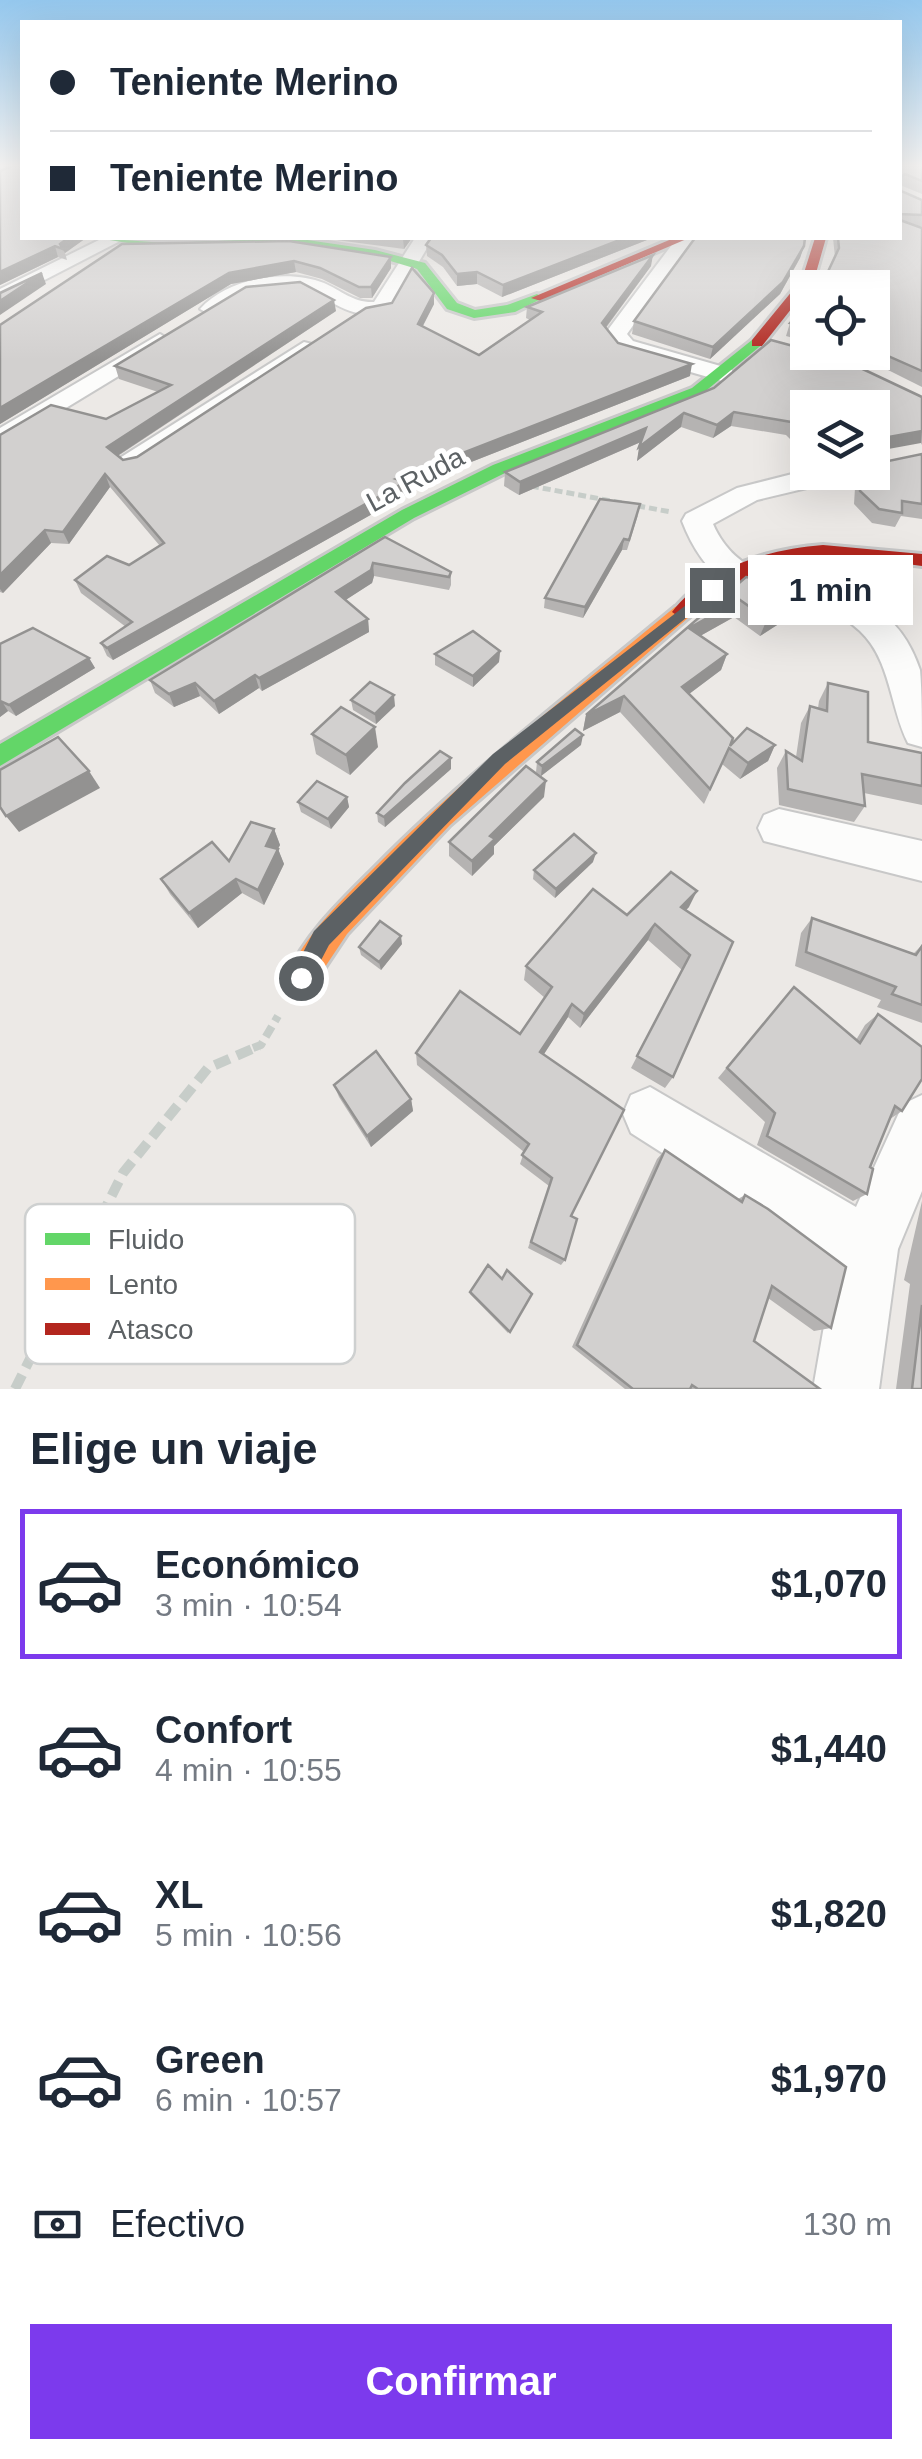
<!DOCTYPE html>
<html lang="es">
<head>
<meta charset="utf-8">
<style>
  :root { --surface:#fff; --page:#f6f6f7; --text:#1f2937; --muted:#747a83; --line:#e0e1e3; --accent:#7c3aed }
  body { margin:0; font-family:Arial,sans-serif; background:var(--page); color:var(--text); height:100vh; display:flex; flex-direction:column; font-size:38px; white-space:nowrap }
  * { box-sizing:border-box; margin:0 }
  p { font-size:32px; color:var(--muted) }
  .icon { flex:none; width:55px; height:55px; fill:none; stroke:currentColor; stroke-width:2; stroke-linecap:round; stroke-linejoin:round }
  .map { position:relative; height:1389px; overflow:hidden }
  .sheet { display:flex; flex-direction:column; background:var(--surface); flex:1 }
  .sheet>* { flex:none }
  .top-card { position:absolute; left:20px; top:20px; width:882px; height:220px; border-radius:0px; box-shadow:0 10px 40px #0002; display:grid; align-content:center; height:220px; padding:0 30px; background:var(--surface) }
  .tools { position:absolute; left:790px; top:270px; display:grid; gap:20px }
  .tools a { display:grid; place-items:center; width:100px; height:100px; border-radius:0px; background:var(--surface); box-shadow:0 10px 40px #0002; font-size:50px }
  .end { position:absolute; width:45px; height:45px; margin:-22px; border:12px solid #5c6164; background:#fff; box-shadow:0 0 0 5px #fff }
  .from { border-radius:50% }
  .bubble { position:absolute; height:70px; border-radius:0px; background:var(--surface); box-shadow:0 10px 40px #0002; font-size:32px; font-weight:700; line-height:70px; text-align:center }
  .top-card b { display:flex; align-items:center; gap:35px; height:95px; font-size:38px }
  .top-card b+b { border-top:2px solid var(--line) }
  .top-card i { width:25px; height:25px; background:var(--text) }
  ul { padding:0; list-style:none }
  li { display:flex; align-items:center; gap:30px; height:150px; margin:0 20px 15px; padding:0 10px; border:5px solid transparent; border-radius:0px }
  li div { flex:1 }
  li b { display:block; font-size:38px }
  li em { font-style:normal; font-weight:700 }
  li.selected { border-color:var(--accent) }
  li>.icon { width:90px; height:90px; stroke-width:1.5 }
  h2 { padding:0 30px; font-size:45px; line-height:120px }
  .pay { display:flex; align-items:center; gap:25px; height:110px; padding:0 30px; font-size:38px }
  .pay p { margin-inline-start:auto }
  .primary-button { display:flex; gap:20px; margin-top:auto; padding:20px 30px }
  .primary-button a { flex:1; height:115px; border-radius:0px; background:var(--accent); color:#fff; font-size:40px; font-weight:700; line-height:115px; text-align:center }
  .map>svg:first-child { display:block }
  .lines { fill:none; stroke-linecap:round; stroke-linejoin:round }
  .lane-casing { stroke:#c8c8c8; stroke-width:4 }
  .street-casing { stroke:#c8c8c8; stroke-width:4 }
  .fast-casing { stroke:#c8c8c8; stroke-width:6 }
  .slow-casing { stroke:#c8c8c8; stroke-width:6 }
  .jam-casing { stroke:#c8c8c8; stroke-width:6 }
  .path-far2 { stroke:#c7cdc9; stroke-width:5; stroke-dasharray:8 4; stroke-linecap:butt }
  .path-far1 { stroke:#c7cdc9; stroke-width:8; stroke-dasharray:12 6; stroke-linecap:butt }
  .path { stroke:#c7cdc9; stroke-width:10; stroke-dasharray:16 8; stroke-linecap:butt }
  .lane { fill:#fcfcfb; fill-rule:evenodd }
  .street { fill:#fcfcfb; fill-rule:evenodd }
  .fast { fill:#63d668; fill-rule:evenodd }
  .slow { fill:#ff974d; fill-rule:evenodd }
  .jam { fill:#b3261e; fill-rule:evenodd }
  .wall { fill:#b5b3b2 }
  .shaded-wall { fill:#939291 }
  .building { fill:#d2d0cf; stroke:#939291; stroke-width:2.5 }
  .route { fill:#5c6164 }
  .labels { text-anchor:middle; stroke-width:10; stroke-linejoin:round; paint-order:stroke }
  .far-street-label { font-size:28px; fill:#5c6164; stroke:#fff }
  .key { fill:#fff; stroke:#ced0d0; stroke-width:2.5 }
  .key-label { font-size:28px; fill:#5c6164 }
</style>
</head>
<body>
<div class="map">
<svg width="922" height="1389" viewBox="0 0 922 1389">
  <rect width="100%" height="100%" fill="#ece9e6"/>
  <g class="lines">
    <defs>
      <polygon id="lane" points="4,165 14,165 15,166 11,168"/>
      <g id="street">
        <polygon points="103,238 120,241 0,303 0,289"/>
        <path d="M 415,238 L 433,238 L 389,312 C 343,323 331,292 292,288 C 260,286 240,308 211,315 L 200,309 C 228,278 287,268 324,283 C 342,291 354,303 374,302 Z"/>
        <polygon points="677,238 695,238 627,334 633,341 731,369 734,374 731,379 722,381 617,351 604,335"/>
        <polygon points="160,334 171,341 168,346 0,448 0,428"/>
        <polygon points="304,342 312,344 312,354 139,467 129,469 115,461"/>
        <path d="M 808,470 L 853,472 L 849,478 L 757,500 L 713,524 C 755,620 880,549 920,670 C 922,692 922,724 922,747 L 908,743 C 890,708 891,660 860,631 C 797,572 725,632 682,521 L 686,514 L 737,488 Z"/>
        <polygon points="779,809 922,841 922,881 764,841 758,828 764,815"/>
        <polygon points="650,1087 856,1207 903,1104 922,1095 922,1191 898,1249 879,1389 813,1389 835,1263 631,1133 623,1114 631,1095"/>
      </g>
      <g id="fast">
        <polygon points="97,238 165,243 294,238 375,250 425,263 457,303 475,310 507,305 537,294 543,298 515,312 474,318 447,309 417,269 374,256 288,243 165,249"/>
        <polygon points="752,340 764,343 702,394 505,473 414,518 0,766 0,744 402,510 493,465 692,388"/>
      </g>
      <path id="slow" d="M 682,605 L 692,612 L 689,617 L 450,825 L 347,934 L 311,988 L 301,993 L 291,988 L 286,978 C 305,934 343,899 376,866 C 469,772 574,691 675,607 Z"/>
      <g id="jam">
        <polygon points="674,238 689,238 541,301 531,298"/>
        <polygon points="815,238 826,238 814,280 762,346 752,346 752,340 802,279"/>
        <path d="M 823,545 L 922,554 L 922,566 C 819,553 773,548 689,617 L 682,619 L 672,612 C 706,567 770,549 823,545 Z"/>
      </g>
    </defs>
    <!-- lane casing -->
    <use href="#lane" class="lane-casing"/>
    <!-- street casing -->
    <use href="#street" class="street-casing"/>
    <!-- fast casing -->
    <use href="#fast" class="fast-casing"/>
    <!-- slow casing -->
    <use href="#slow" class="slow-casing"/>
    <!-- jam casing -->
    <use href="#jam" class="jam-casing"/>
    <!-- path-far2 -->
    <polyline class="path-far2" points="531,486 671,512"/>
    <!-- path-far1 -->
    <polyline class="path-far1" points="253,1048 261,1045 278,1016"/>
    <!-- path -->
    <polyline class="path" points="15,1389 123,1173 208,1068 259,1046"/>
    <!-- lane -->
    <use href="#lane" class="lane"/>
    <!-- street -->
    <use href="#street" class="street"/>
    <!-- fast -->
    <use href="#fast" class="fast"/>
    <!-- slow -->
    <use href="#slow" class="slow"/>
    <!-- jam -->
    <use href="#jam" class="jam"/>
  </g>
  <!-- wall -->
  <g class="wall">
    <polygon points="900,165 922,165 922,194 900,185 901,191 922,200 922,227 918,226 922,228 922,387 882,367 841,352 872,352 872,288 813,288 816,280 825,278 835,257 833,238 900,238"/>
    <polygon points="0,171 86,238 65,253 67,260 58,257 0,285"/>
    <polygon points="322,238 412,238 404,249"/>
    <polygon points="431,238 652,238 502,297 477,284 457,286 443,267 427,256 426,245"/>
    <polygon points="122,244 391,268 372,298 360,298 322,279 296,272 231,284 0,424 0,325"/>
    <polygon points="804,246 800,258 780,294 710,359 632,334 634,321"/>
    <polygon points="651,266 606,328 618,343 690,376 405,488 406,495 113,660 107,656 101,643 126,627 81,593 75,580 129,565 160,546 110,487 69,544 51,543 3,593 0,592 0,435 106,419 158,392 119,379 115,366 336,311 118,456 123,460 137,457 434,293 434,304 423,326 479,355 530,320 526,318 527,307"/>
    <polygon points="808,303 808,342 786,336 790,323"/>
    <polygon points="714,388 922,397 922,445 921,443 808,408 808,457 786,435 731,426 713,438 681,427 637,461 641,442 519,495 504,486 505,472"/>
    <polygon points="922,454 922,519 901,516 895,527 872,523 854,504 856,472 872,472 879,463"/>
    <polygon points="638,515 627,550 622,550 583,618 544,608 545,598"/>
    <polygon points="385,537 451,572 451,585 449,590 374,576 372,583 345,600 368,619 369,632 262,691 259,688 219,714 200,696 174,707 155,693 150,680"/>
    <polygon points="746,577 798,600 791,616 760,636 734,617 700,636 727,654 721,670 689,694 730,746 775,745 768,761 740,779 722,764 704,804 620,712 583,731 586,715"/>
    <polygon points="0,644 89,658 95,668 16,716 8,711 0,717"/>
    <polygon points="500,651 499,662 473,687 435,665 435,654"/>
    <polygon points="828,683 868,742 922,753 922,805 864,793 865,806 854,822 779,805 777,768 786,751 796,757 801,723 810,706 818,708 819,701"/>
    <polygon points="351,700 395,706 376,724 353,710"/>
    <polygon points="312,734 378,747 350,775 316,754"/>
    <polygon points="581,745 541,776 536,772 537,762"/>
    <polygon points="451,769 385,827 378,822 377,813"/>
    <polygon points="347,797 349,807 331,829 301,812 298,802"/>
    <polygon points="544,797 494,846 494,854 472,876 449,856 449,842"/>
    <polygon points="274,829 280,845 278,849 284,864 264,905 242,893 198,928 170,894 161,879 229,861"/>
    <polygon points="593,862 555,898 533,879 534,870"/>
    <polygon points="689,907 686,910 733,942 673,1077 665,1088 631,1068 682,970 648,940 580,1028 568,1017 543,1055 571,1216 565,1260 561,1265 528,1248 549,1186 520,1164 524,1152 417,1065 416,1053 520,1034 545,998 524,980 526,966 627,915"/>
    <polygon points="812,918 913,954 922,945 922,1023 877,1007 881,1000 795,966 801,933"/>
    <polygon points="402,944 381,970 361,955 359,947"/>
    <polygon points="794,987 856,1040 865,1025 878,1014 902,1111 890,1119 870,1167 867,1194 853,1201 757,1145 765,1122 718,1078"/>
    <polygon points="334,1085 411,1099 413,1111 371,1147 339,1097"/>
    <polygon points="665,1150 738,1199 745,1195 831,1328 814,1331 768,1298 754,1341 820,1389 625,1389 572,1347 657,1159"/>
    <polygon points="922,1201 922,1389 896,1389 910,1284 904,1280"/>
    <polygon points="470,1292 532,1294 508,1333 470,1294"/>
  </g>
  <!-- shaded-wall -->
  <g class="shaded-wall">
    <polygon points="68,238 86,238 65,253 60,244"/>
    <polygon points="403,238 412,238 404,249"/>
    <polygon points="625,238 652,238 502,297 503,285"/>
    <polygon points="55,246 58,257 0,285 0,272"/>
    <polygon points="804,246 800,258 780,294 710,359 713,347"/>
    <polygon points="653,255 651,266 600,335 602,323"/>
    <polygon points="391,257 391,268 372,298 371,287"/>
    <polygon points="294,261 296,272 231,284 0,424 0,408 229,273"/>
    <polygon points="477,272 477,284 457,286 457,274"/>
    <polygon points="42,273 46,284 0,315 0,301"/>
    <polygon points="434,293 434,304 418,335 418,324"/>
    <polygon points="334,300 336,311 111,460 107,447"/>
    <polygon points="692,364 690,376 405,488 406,495 113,660 107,648 396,479"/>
    <polygon points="734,412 731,426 713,438 717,425"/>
    <polygon points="684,413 681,427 637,461 639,447"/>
    <polygon points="646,428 643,441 519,495 520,482"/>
    <polygon points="922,431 921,443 872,452 877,439"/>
    <polygon points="105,474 110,487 69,544 63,532"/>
    <polygon points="45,530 51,543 3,593 0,589 0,575"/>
    <polygon points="624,539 622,550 583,618 585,607"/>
    <polygon points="373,563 374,576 372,583 338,605 336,592"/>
    <polygon points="740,600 734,617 684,645 689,628"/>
    <polygon points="798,600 791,616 760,636 767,619"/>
    <polygon points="368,619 369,632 262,691 259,678"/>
    <polygon points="500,651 499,662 473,687 473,676"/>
    <polygon points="727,654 721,670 677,703 682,687"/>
    <polygon points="89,658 95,668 16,716 9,705"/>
    <polygon points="255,675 259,688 219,714 214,701"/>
    <polygon points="195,683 200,696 174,707 169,694"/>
    <polygon points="394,695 395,706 376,724 375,714"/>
    <polygon points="624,696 620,712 583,731 586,715"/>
    <polygon points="1,700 8,711 0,717 0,701"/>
    <polygon points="375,727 378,747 350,775 346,755"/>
    <polygon points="583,735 581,745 541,776 542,766"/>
    <polygon points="775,745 768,761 740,779 748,763"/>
    <polygon points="451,758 451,769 385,827 384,817"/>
    <polygon points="89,771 100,788 19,832 6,816"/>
    <polygon points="546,781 544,797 494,846 494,854 472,876 472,861 490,836"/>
    <polygon points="347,797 349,807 331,829 328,819"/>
    <polygon points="274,829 280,845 271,861 266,846"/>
    <polygon points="278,849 284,864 264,905 258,890"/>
    <polygon points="596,853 593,862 555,898 556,889"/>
    <polygon points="236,879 242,893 198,928 189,913"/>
    <polygon points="697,891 689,907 674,922 681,907"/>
    <polygon points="655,924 648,940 580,1028 584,1014"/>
    <polygon points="401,936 402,944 381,970 379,962"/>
    <polygon points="572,1004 568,1017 537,1065 540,1052"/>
    <polygon points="411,1099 413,1111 371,1147 367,1136"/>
  </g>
  <!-- building -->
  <g class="building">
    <polygon points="14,165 22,165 22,238 68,238 60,244 63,249 55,246 0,272 0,171"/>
    <polygon points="900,165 922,165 922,181 905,174 900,178"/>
    <polygon points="900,178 901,191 922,200 922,215 900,214"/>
    <polygon points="900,220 922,228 922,371 872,349 872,288 815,288 816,280 825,278 839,248 838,238 900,238"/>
    <polygon points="431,238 625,238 503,285 477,272 457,274 442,255 426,245"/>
    <polygon points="695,238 805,238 804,246 783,282 713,347 634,321"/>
    <polygon points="289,241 391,257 371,287 359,287 320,268 294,261 229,273 0,408 0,325 122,244"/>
    <polygon points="653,255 602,323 618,343 692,364 396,479 405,482 107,648 101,643 132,622 75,580 107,556 129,565 164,543 105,474 63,532 45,530 0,575 0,435 51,405 106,419 171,385 115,366 246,287 300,282 334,300 107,447 123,460 137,457 366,308 392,303 412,268 434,293 418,324 479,355 542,312 527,307"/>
    <polygon points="42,273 0,301 0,293"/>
    <polygon points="808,303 808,328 790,323"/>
    <polygon points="771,340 808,350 808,352 815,352 850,363 922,397 922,431 877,439 872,452 872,408 808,408 808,438 791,422 734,412 717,425 684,413 639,447 646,428 520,482 505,472 714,388"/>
    <polygon points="922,454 922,504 902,501 902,513 879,509 860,491 861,472 872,472 872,459 879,463"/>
    <polygon points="600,499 640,504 629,540 624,539 585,607 545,598"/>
    <polygon points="385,537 451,572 449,577 373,563 371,570 336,592 368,619 259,678 255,675 214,701 195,683 169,694 150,680"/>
    <polygon points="746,577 794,587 798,600 767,619 740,600 689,628 727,654 682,687 733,738 730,746 747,728 775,745 748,763 729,748 710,789 624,696 586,715"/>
    <polygon points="33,628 89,658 9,705 0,701 0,644"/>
    <polygon points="473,631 500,651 473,676 435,654"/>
    <polygon points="370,682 394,695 375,714 351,700"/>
    <polygon points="828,683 868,692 868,742 922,753 922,786 862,774 865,806 788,789 786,751 802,761 810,706 827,711"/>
    <polygon points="341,707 375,727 346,755 312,734"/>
    <polygon points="575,729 583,735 542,766 537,762"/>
    <polygon points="58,737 89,771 6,816 0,807 0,770"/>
    <polygon points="440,751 451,758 384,817 377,813 405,783"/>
    <polygon points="526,766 546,781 490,836 495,839 472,861 449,842"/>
    <polygon points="317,781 347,797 328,819 298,802"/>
    <polygon points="251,822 274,829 266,846 278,849 258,890 236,879 189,913 161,879 212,842 229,861"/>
    <polygon points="574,834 596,853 556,889 534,870"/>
    <polygon points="671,872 697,891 681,907 733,942 673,1077 637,1056 690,955 655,924 584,1014 572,1004 540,1052 624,1110 571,1216 577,1219 565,1260 531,1242 552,1178 522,1155 529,1144 416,1053 460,991 520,1034 552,987 526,966 593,889 627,915"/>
    <polygon points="812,918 916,955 922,946 922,1005 892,994 896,987 806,952"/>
    <polygon points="380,921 401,936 379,962 359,947"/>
    <polygon points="794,987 860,1043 878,1014 922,1047 922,1079 902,1111 895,1106 870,1167 873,1169 867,1194 767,1136 775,1113 727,1068"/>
    <polygon points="376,1051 411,1099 367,1136 334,1085"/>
    <polygon points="665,1150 742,1202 745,1195 768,1209 846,1267 831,1328 772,1286 754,1341 820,1389 698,1389 692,1385 690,1389 633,1389 577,1345"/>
    <polygon points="488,1265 502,1279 507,1270 532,1294 510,1332 470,1292"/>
    <polygon points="922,1305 922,1389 912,1389"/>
  </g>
  <!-- sky -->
  <linearGradient id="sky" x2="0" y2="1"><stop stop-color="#95c8ee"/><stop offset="0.46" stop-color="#f6f5f4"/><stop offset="1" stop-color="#f6f5f4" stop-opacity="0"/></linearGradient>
  <rect width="922" height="360" fill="url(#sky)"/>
  <!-- route -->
  <polygon class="route" points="712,585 719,590 717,593 505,764 329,945 308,985 293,985 290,978 314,931 493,754"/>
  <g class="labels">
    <!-- far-street labels -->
    <g class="far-street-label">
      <text transform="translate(415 479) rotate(-28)" y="10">La Ruda</text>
    </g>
  </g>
  <!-- legend -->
  <rect x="25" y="1204" width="330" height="160" rx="15" class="key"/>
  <rect x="45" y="1233" width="45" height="12" fill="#63d668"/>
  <rect x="45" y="1278" width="45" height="12" fill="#ff974d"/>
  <rect x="45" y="1323" width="45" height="12" fill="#b3261e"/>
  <g class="key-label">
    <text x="108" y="1249">Fluido</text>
    <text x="108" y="1294">Lento</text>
    <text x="108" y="1339">Atasco</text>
  </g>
</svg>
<div class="tools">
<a><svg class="icon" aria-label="locate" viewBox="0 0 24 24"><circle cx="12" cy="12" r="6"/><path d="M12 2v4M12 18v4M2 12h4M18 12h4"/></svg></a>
<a><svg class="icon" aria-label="layers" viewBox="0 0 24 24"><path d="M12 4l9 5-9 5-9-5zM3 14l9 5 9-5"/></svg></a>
</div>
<i class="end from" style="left:301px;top:978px"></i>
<i class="end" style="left:712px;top:590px"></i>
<div class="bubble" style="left:748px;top:555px;width:165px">1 min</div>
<div class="top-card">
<b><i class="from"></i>Teniente Merino</b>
<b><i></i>Teniente Merino</b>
</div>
</div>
<section class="sheet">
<h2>Elige un viaje</h2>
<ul>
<li class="selected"><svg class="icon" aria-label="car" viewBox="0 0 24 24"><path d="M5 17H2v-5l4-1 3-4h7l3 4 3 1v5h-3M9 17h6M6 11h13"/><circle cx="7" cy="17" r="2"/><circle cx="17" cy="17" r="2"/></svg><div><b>Económico</b><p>3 min · 10:54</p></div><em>$1,070</em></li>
<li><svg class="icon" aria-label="car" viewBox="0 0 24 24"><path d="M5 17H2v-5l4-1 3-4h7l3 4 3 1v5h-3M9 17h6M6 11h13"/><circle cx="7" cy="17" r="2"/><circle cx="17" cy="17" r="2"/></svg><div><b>Confort</b><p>4 min · 10:55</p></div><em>$1,440</em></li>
<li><svg class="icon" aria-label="car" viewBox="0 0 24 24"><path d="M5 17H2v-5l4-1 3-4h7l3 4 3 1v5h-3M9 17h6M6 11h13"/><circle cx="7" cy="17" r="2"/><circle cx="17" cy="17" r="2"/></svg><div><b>XL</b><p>5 min · 10:56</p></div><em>$1,820</em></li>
<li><svg class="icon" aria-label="car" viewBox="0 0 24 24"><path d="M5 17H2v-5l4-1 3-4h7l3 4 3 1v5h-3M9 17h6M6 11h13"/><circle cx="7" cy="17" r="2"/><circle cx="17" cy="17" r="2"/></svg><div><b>Green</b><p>6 min · 10:57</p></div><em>$1,970</em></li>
</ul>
<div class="pay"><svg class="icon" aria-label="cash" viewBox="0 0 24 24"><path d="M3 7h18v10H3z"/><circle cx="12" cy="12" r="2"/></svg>Efectivo<p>130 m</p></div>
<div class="primary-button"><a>Confirmar</a></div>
</section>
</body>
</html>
